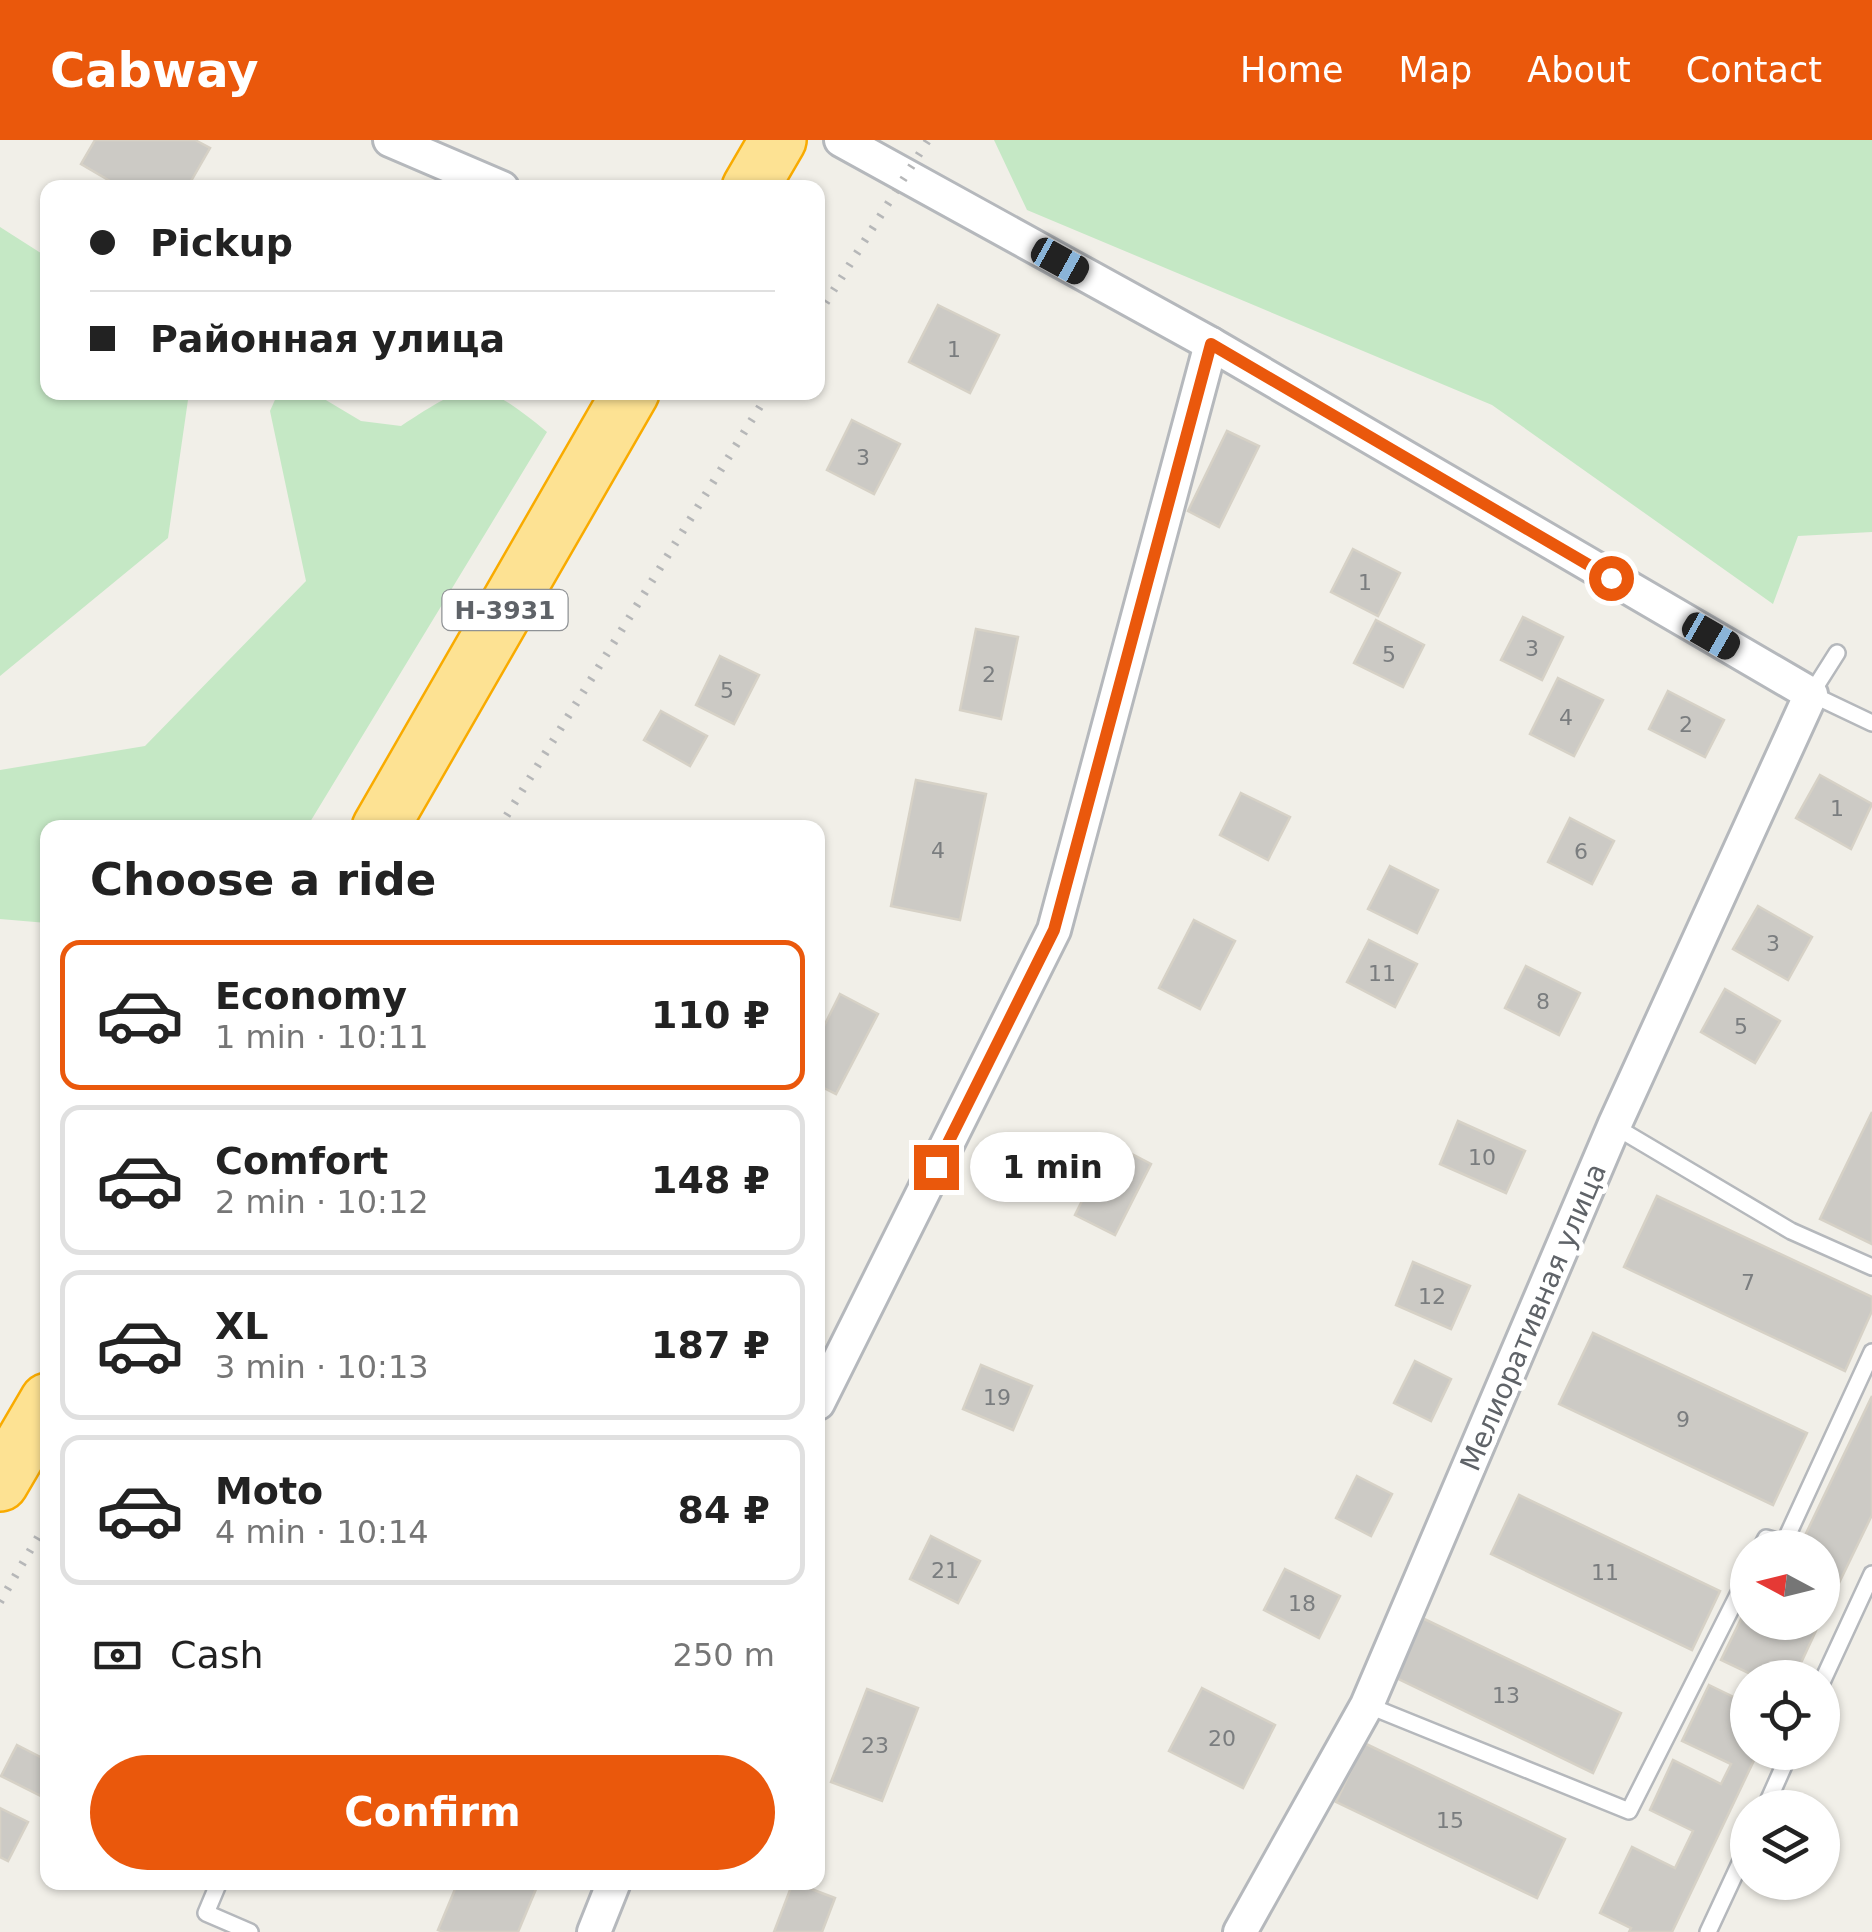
<!DOCTYPE html>
<html lang="en">
<head>
<meta charset="utf-8">
<style>
  :root { --surface:#fff; --page:#f6f6f6; --text:#222; --muted:#767676; --line:#e0e0e0; --accent:#ea580c }
  body { margin:0; font-family:"DejaVu Sans",sans-serif; background:var(--page); color:var(--text); height:100vh; display:flex; flex-direction:column; font-size:38px; white-space:nowrap }
  * { box-sizing:border-box; margin:0 }
  p { font-size:32px; color:var(--muted) }
  .icon { flex:none; width:55px; height:55px; fill:none; stroke:currentColor; stroke-width:2; stroke-linecap:round; stroke-linejoin:round }
  .map { position:relative; flex:1; overflow:hidden }
  .details { position:absolute; left:40px; top:680px; width:785px; height:1070px; display:flex; flex-direction:column; background:var(--surface); border-radius:20px; box-shadow:0 2px 8px #0004 }
  .details>* { flex:none }
  .top-card { position:absolute; left:40px; top:40px; width:785px; height:220px; border-radius:20px; box-shadow:0 2px 8px #0004; display:grid; align-content:center; height:220px; padding:0 50px; background:var(--surface) }
  .needle { width:65px; rotate:277deg }
  .tools { position:absolute; left:1730px; top:1390px; display:grid; gap:20px }
  .tools a { display:grid; place-items:center; width:110px; height:110px; border-radius:50%; background:var(--surface); box-shadow:0 2px 8px #0004; font-size:50px }
  .end { position:absolute; width:45px; height:45px; margin:-22px; border:12px solid #ea580c; background:#fff; box-shadow:0 0 0 5px #fff }
  .from { border-radius:50% }
  .bubble { position:absolute; height:70px; border-radius:35px; background:var(--surface); box-shadow:0 2px 8px #0004; font-size:32px; font-weight:800; line-height:70px; text-align:center }
  .car { position:absolute; width:30px; height:60px; margin:-30px -15px; border-radius:12px; box-shadow:0 0 8px 2px #0007; background:linear-gradient(#222 24%,#8ab4d8 0 40%,#222 0 76%,#8ab4d8 0 86%,#222 0) }
  .top-card b { display:flex; align-items:center; gap:35px; height:95px; font-size:38px }
  .top-card b+b { border-top:2px solid var(--line) }
  .top-card i { width:25px; height:25px; background:var(--text) }
  ul { padding:0; list-style:none }
  li { display:flex; align-items:center; gap:30px; height:150px; margin:0 20px 15px; padding:0 30px; border:5px solid var(--line); border-radius:20px }
  li div { flex:1 }
  li b { display:block; font-size:38px }
  li em { font-style:normal; font-weight:800 }
  li.current { border-color:var(--accent) }
  li>.icon { width:90px; height:90px; stroke-width:1.5 }
  h2 { padding:0 50px; font-size:45px; line-height:120px }
  .pay { display:flex; align-items:center; gap:25px; height:110px; padding:0 50px; font-size:38px }
  .pay p { margin-inline-start:auto }
  .action { display:flex; gap:20px; margin-top:auto; padding:20px 50px }
  .action a { flex:1; height:115px; border-radius:60px; background:var(--accent); color:#fff; font-size:40px; font-weight:800; line-height:115px; text-align:center }
  header { display:flex; align-items:center; gap:60px; box-sizing:border-box; height:140px; padding:0 50px; background:var(--accent); color:#fff }
  header strong { font-size:48px }
  nav { display:flex; gap:55px; margin-inline-start:auto; font-size:35px }
  .map>svg:first-child { display:block }
  .green { fill:#c5e8c5 }
  .building { fill:#cccac5; stroke:#d6d1c6; stroke-width:2.5 }
  .lines { fill:none; stroke-linecap:round; stroke-linejoin:round }
  .lane-casing { stroke:#b5b8bc; stroke-width:20 }
  .street-casing { stroke:#b5b8bc; stroke-width:38 }
  .highway-casing { stroke:#f9ab00; stroke-width:60 }
  .lane { stroke:#fff; stroke-width:15 }
  .street { stroke:#fff; stroke-width:32 }
  .highway { stroke:#fde293; stroke-width:55 }
  .rail { stroke:#b6b7b8; stroke-width:8; stroke-dasharray:2.5 12; stroke-linecap:butt }
  .route { stroke:#ea580c; stroke-width:12 }
  .labels { text-anchor:middle; stroke-width:10; stroke-linejoin:round; paint-order:stroke }
  .number-label { font-size:22px; fill:#7a7d7f }
  .shield { fill:#fff; stroke:#8f9295; stroke-width:2.5 }
  .shield-label { font-size:25px; font-weight:bold; fill:#5f6368 }
  .street-label { font-size:28px; fill:#5f6368; stroke:#fff }
</style>
</head>
<body>
<header>
<strong>Cabway</strong>
<nav><a>Home</a><a>Map</a><a>About</a><a>Contact</a></nav>
</header>
<div class="map">
<svg width="1872" height="1792" viewBox="0 0 1872 1792">
  <rect width="100%" height="100%" fill="#f1efe8"/>
  <!-- green -->
  <g class="green">
    <polygon points="994,0 1872,0 1872,392 1798,396 1773,464 1492,265 1027,70"/>
    <polygon points="0,87 47,117 48,252 189,253 168,398 0,536"/>
    <path d="M 278,253 L 314,253 L 361,281 L 401,286 C 472,239 480,237 547,292 L 307,687 L 48,688 L 47,783 L 0,779 L 0,630 L 145,606 L 306,441 L 270,271 Z"/>
  </g>
  <!-- building -->
  <g class="building">
    <polygon points="95,0 195,0 210,8 187,48 122,48 81,24"/>
    <polygon points="938,165 999,195 970,253 909,222"/>
    <polygon points="852,280 900,304 874,354 827,330"/>
    <polygon points="1227,291 1259,306 1219,387 1188,371"/>
    <polygon points="1353,409 1400,433 1378,476 1331,452"/>
    <polygon points="1523,477 1563,497 1542,540 1501,520"/>
    <polygon points="1376,480 1424,505 1403,547 1354,523"/>
    <polygon points="976,489 1018,497 1001,579 960,570"/>
    <polygon points="720,516 759,535 734,584 696,565"/>
    <polygon points="1558,538 1603,560 1574,616 1530,594"/>
    <polygon points="1668,551 1724,580 1705,617 1649,589"/>
    <polygon points="661,571 707,596 690,626 644,600"/>
    <polygon points="1820,635 1872,664 1851,709 1796,678"/>
    <polygon points="916,640 986,654 960,780 891,766"/>
    <polygon points="1241,653 1290,677 1268,720 1220,695"/>
    <polygon points="1570,678 1614,701 1592,744 1548,722"/>
    <polygon points="1390,726 1438,750 1417,793 1368,769"/>
    <polygon points="1758,766 1812,797 1788,840 1733,809"/>
    <polygon points="1194,780 1235,801 1200,869 1159,848"/>
    <polygon points="1369,800 1417,824 1395,867 1347,842"/>
    <polygon points="1526,826 1580,853 1559,895 1505,868"/>
    <polygon points="1725,849 1780,881 1755,923 1701,892"/>
    <polygon points="840,854 878,874 836,954 818,945 818,898"/>
    <polygon points="1872,972 1872,1104 1820,1079"/>
    <polygon points="1458,981 1525,1011 1506,1053 1440,1024"/>
    <polygon points="1111,1003 1151,1024 1115,1095 1075,1075"/>
    <polygon points="1657,1056 1872,1157 1872,1171 1845,1231 1624,1127"/>
    <polygon points="1413,1122 1470,1146 1451,1189 1396,1165"/>
    <polygon points="1593,1193 1807,1293 1773,1365 1559,1264"/>
    <polygon points="1415,1221 1451,1239 1431,1281 1394,1263"/>
    <polygon points="981,1225 1032,1246 1013,1290 963,1269"/>
    <polygon points="1872,1256 1872,1375 1822,1478 1822,1408 1799,1408"/>
    <polygon points="1357,1336 1392,1354 1371,1396 1336,1378"/>
    <polygon points="1519,1355 1720,1451 1692,1510 1491,1414"/>
    <polygon points="931,1396 980,1421 958,1463 910,1439"/>
    <polygon points="1285,1429 1340,1456 1319,1498 1264,1470"/>
    <polygon points="1743,1475 1748,1482 1788,1497 1795,1482 1820,1482 1794,1538 1759,1538 1721,1520"/>
    <polygon points="1420,1477 1621,1573 1593,1633 1392,1536"/>
    <polygon points="1709,1545 1748,1564 1748,1612 1758,1612 1672,1792 1629,1792 1631,1788 1600,1773 1632,1707 1675,1728 1693,1691 1650,1670 1673,1620 1721,1644 1731,1624 1682,1601"/>
    <polygon points="1202,1548 1275,1585 1243,1648 1169,1611"/>
    <polygon points="867,1549 918,1568 882,1661 831,1642"/>
    <polygon points="1364,1603 1565,1699 1537,1758 1336,1662"/>
    <polygon points="17,1605 48,1621 43,1657 1,1636"/>
    <polygon points="0,1668 28,1682 8,1721 0,1717"/>
    <polygon points="458,1742 539,1742 518,1792 444,1792 438,1790"/>
    <polygon points="793,1742 835,1758 822,1792 774,1792"/>
  </g>
  <g class="lines">
    <defs>
      <g id="lane">
        <polyline points="1837,513 1811,554 1872,583"/>
        <polyline points="1614,986 1791,1091 1872,1127"/>
        <polyline points="1761,1408 1766,1398 1784,1403 1872,1212"/>
        <polyline points="1822,1542 1872,1434"/>
        <polyline points="1367,1565 1629,1671 1748,1435"/>
        <polyline points="1765,1668 1790,1612"/>
        <polyline points="219,1742 206,1773 250,1792"/>
        <polyline points="1708,1792 1748,1706"/>
      </g>
      <g id="street">
        <polyline points="390,0 502,48"/>
        <polyline points="841,0 1211,204 1811,554 1614,986 1367,1565 1240,1792"/>
        <polyline points="818,1263 1054,790 1211,204"/>
        <polyline points="594,1792 614,1742"/>
      </g>
      <g id="highway">
        <polyline points="750,48 778,0"/>
        <polyline points="380,688 631,252"/>
        <polyline points="0,1343 48,1261"/>
      </g>
    </defs>
    <!-- lane casing -->
    <use href="#lane" class="lane-casing"/>
    <!-- street casing -->
    <use href="#street" class="street-casing"/>
    <!-- highway casing -->
    <use href="#highway" class="highway-casing"/>
    <!-- lane -->
    <use href="#lane" class="lane"/>
    <!-- street -->
    <use href="#street" class="street"/>
    <!-- highway -->
    <use href="#highway" class="highway"/>
    <!-- rail -->
    <g class="rail">
      <polyline points="818,175 928,0"/>
      <polyline points="499,688 769,252"/>
      <polyline points="0,1462 48,1380"/>
    </g>
  </g>
  <g class="lines">
    <!-- route -->
    <polyline class="route" points="936,1027 1054,790 1211,204 1611,438"/>
  </g>
  <g class="labels">
    <!-- number labels -->
    <g class="number-label">
      <text x="954" y="217">1</text>
      <text x="863" y="325">3</text>
      <text x="1365" y="450">1</text>
      <text x="1532" y="516">3</text>
      <text x="1389" y="522">5</text>
      <text x="989" y="542">2</text>
      <text x="727" y="558">5</text>
      <text x="1566" y="585">4</text>
      <text x="1686" y="592">2</text>
      <text x="1837" y="676">1</text>
      <text x="938" y="718">4</text>
      <text x="1581" y="719">6</text>
      <text x="1773" y="811">3</text>
      <text x="1382" y="841">11</text>
      <text x="1543" y="869">8</text>
      <text x="1741" y="894">5</text>
      <text x="1482" y="1025">10</text>
      <text x="1748" y="1150">7</text>
      <text x="1432" y="1164">12</text>
      <text x="997" y="1265">19</text>
      <text x="1683" y="1287">9</text>
      <text x="945" y="1438">21</text>
      <text x="1605" y="1440">11</text>
      <text x="1302" y="1471">18</text>
      <text x="1506" y="1563">13</text>
      <text x="1222" y="1606">20</text>
      <text x="875" y="1613">23</text>
      <text x="1450" y="1688">15</text>
    </g>
    <!-- shield labels -->
    <rect class="shield" x="442.5" y="450" width="125" height="40" rx="8"/>
    <g class="shield-label">
      <text x="505" y="479">Н-3931</text>
    </g>
    <!-- street labels -->
    <g class="street-label">
      <text transform="translate(1533 1177) rotate(-67)" y="10">Мелиоративная улица</text>
    </g>
  </g>
</svg>
<div class="tools">
<a><svg class="needle" viewBox="-14 -14 28 28"><path d="M0-13l5 13h-10z" fill="#e53935"/><path d="M0 13l5-13h-10z" fill="#767676"/></svg></a>
<a><svg class="icon" aria-label="locate" viewBox="0 0 24 24"><circle cx="12" cy="12" r="6"/><path d="M12 2v4M12 18v4M2 12h4M18 12h4"/></svg></a>
<a><svg class="icon" aria-label="layers" viewBox="0 0 24 24"><path d="M12 4l9 5-9 5-9-5zM3 14l9 5 9-5"/></svg></a>
</div>
<i class="end from" style="left:1611px;top:438px"></i>
<i class="end" style="left:936px;top:1027px"></i>
<div class="bubble" style="left:970px;top:992px;width:165px">1 min</div>
<i class="car" style="left:1060px;top:121px;rotate:119deg"></i>
<i class="car" style="left:1711px;top:496px;rotate:120deg"></i>
<div class="top-card">
<b><i class="from"></i>Pickup</b>
<b><i></i>Районная улица</b>
</div>
<section class="details">
<h2>Choose a ride</h2>
<ul>
<li class="current"><svg class="icon" aria-label="car" viewBox="0 0 24 24"><path d="M5 17H2v-5l4-1 3-4h7l3 4 3 1v5h-3M9 17h6M6 11h13"/><circle cx="7" cy="17" r="2"/><circle cx="17" cy="17" r="2"/></svg><div><b>Economy</b><p>1 min · 10:11</p></div><em>110 ₽</em></li>
<li><svg class="icon" aria-label="car" viewBox="0 0 24 24"><path d="M5 17H2v-5l4-1 3-4h7l3 4 3 1v5h-3M9 17h6M6 11h13"/><circle cx="7" cy="17" r="2"/><circle cx="17" cy="17" r="2"/></svg><div><b>Comfort</b><p>2 min · 10:12</p></div><em>148 ₽</em></li>
<li><svg class="icon" aria-label="car" viewBox="0 0 24 24"><path d="M5 17H2v-5l4-1 3-4h7l3 4 3 1v5h-3M9 17h6M6 11h13"/><circle cx="7" cy="17" r="2"/><circle cx="17" cy="17" r="2"/></svg><div><b>XL</b><p>3 min · 10:13</p></div><em>187 ₽</em></li>
<li><svg class="icon" aria-label="car" viewBox="0 0 24 24"><path d="M5 17H2v-5l4-1 3-4h7l3 4 3 1v5h-3M9 17h6M6 11h13"/><circle cx="7" cy="17" r="2"/><circle cx="17" cy="17" r="2"/></svg><div><b>Moto</b><p>4 min · 10:14</p></div><em>84 ₽</em></li>
</ul>
<div class="pay"><svg class="icon" aria-label="cash" viewBox="0 0 24 24"><path d="M3 7h18v10H3z"/><circle cx="12" cy="12" r="2"/></svg>Cash<p>250 m</p></div>
<div class="action"><a>Confirm</a></div>
</section>
</div>
</body>
</html>
